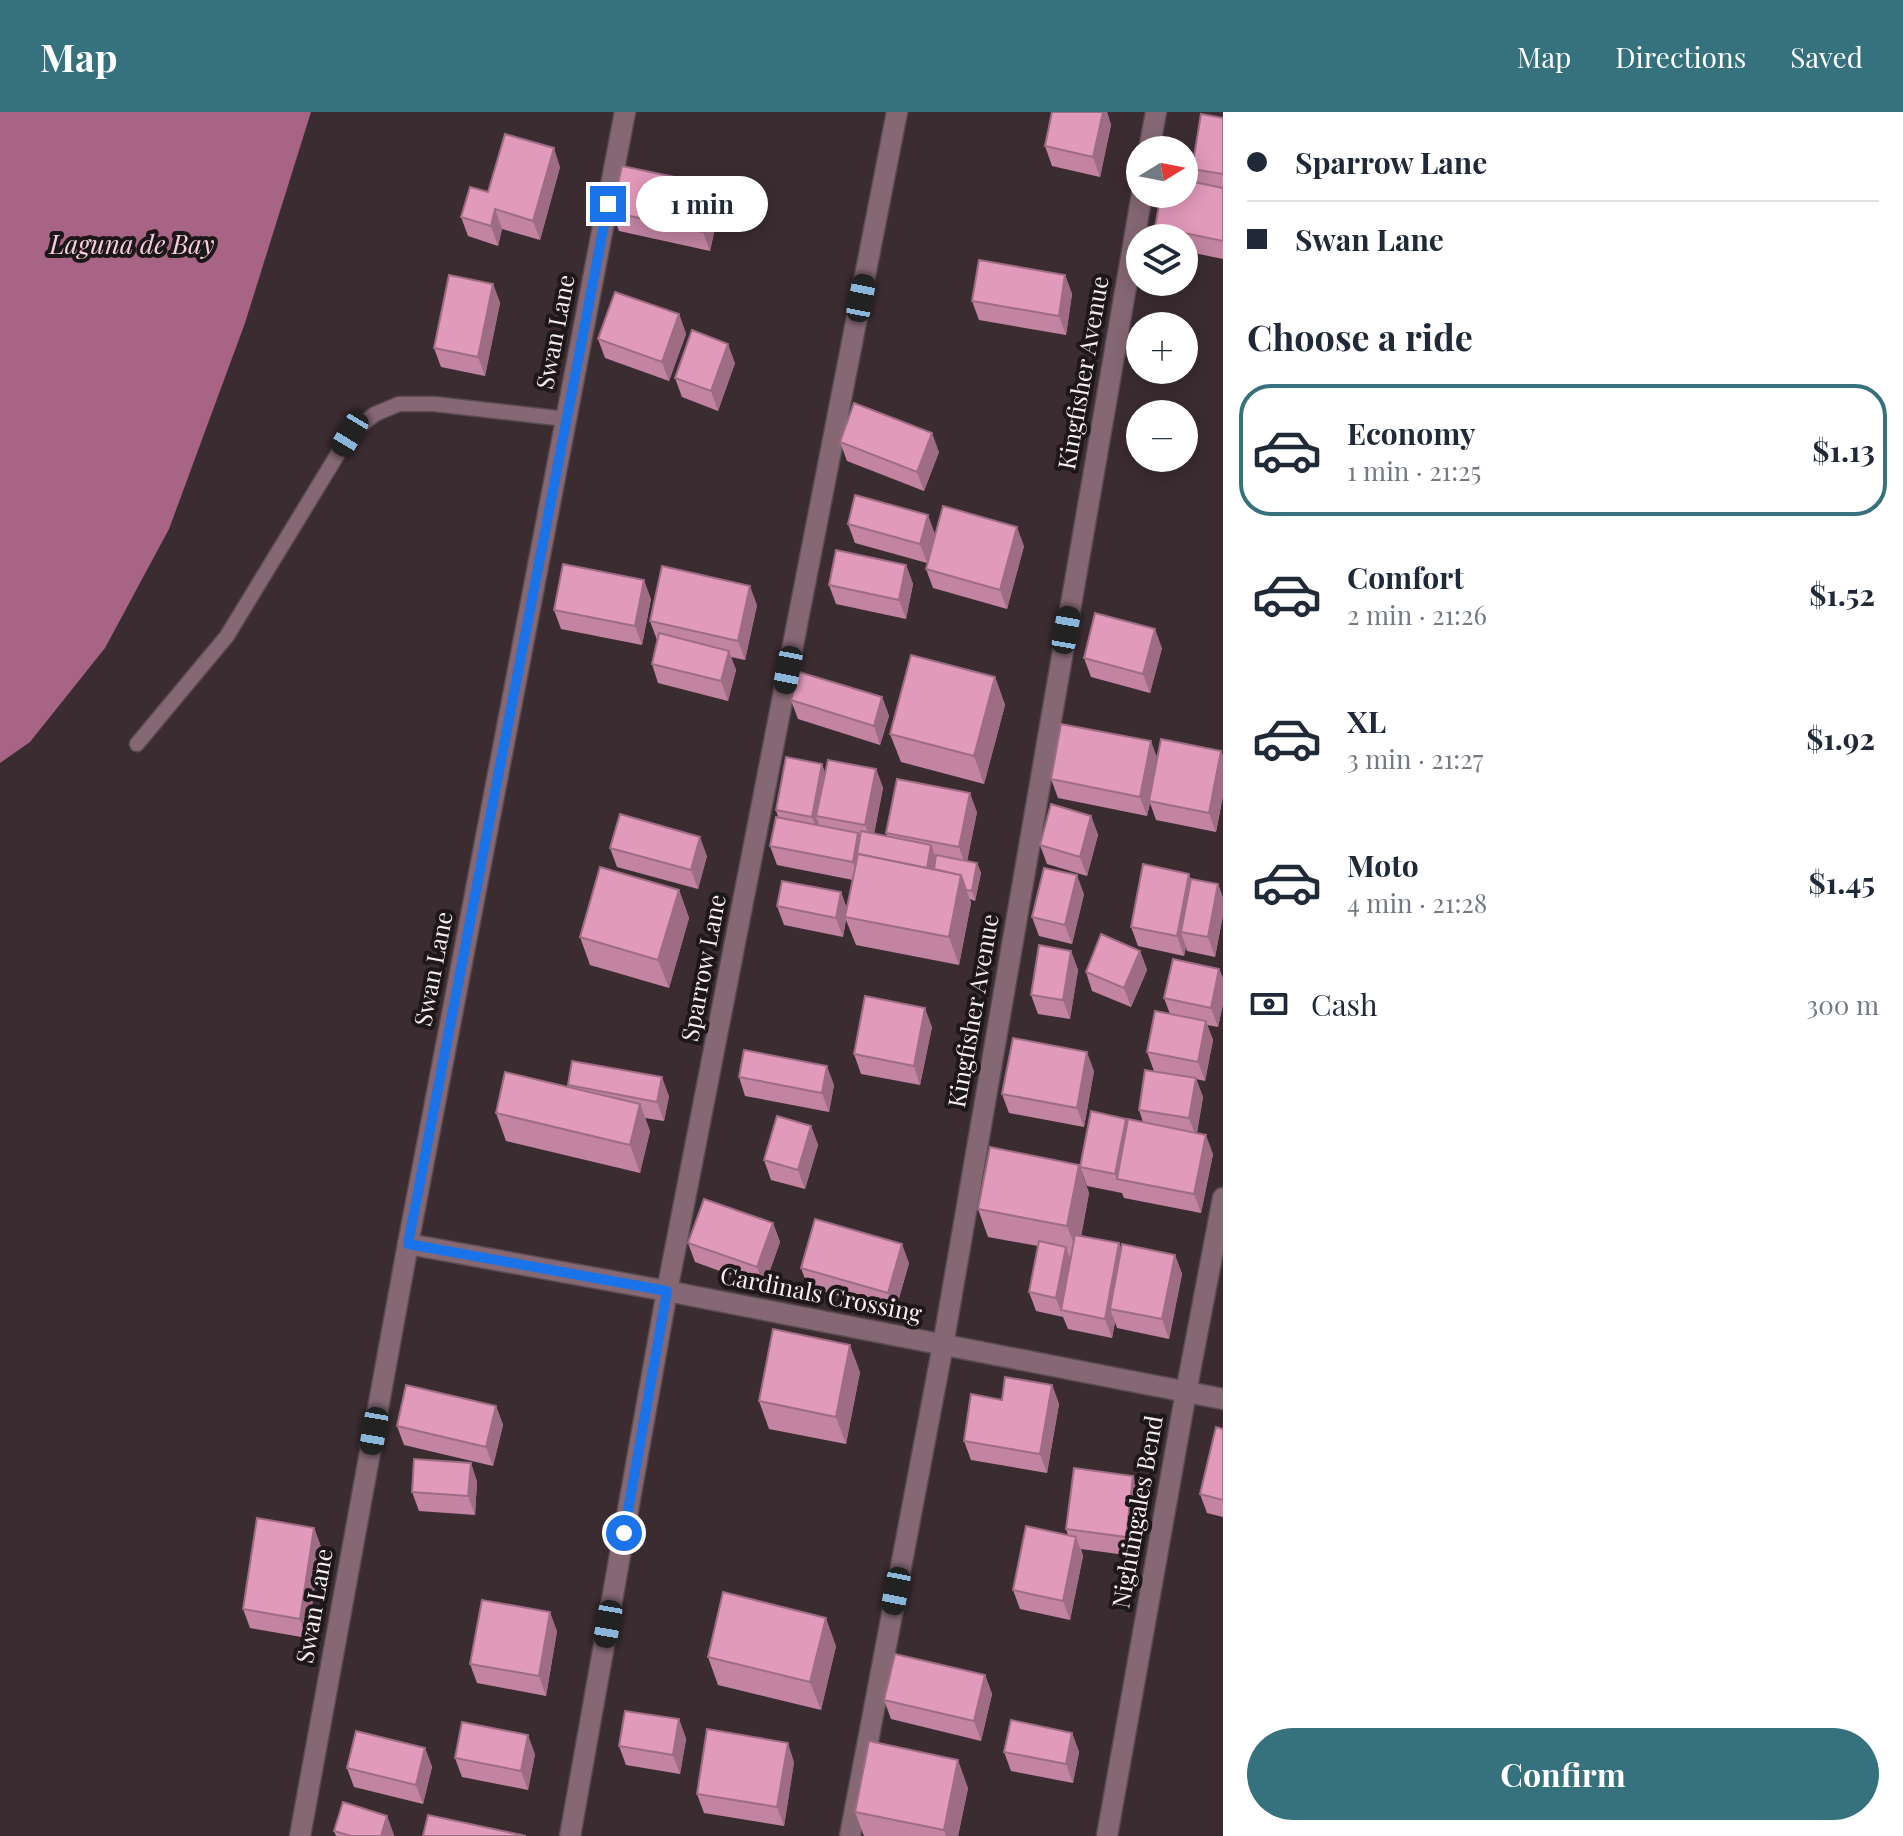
<!DOCTYPE html>
<html lang="en">
<head>
<meta charset="utf-8">
<style>
  :root { --surface:#fff; --page:#f2f2f3; --text:#1f2937; --muted:#747a83; --line:#e0e1e3; --accent:#36727d }
  body { margin:0; font-family:"Playfair Display",serif; background:var(--page); color:var(--text); height:100vh; display:flex; flex-direction:column; font-size:30px; white-space:nowrap }
  * { box-sizing:border-box; margin:0 }
  p { font-size:26px; color:var(--muted) }
  .icon { flex:none; width:44px; height:44px; fill:none; stroke:currentColor; stroke-width:2; stroke-linecap:round; stroke-linejoin:round }
  .map { position:relative; flex:1; overflow:hidden }
  .details { display:flex; flex-direction:column; background:var(--surface); width:680px }
  .details>* { flex:none }
  .top-card { display:grid; align-content:center; height:176px; padding:0 24px; background:var(--surface) }
  .needle { width:52px; rotate:80deg }
  .tools { position:absolute; left:1126px; top:24px; display:grid; gap:16px }
  .tools a { display:grid; place-items:center; width:72px; height:72px; border-radius:50%; background:var(--surface); box-shadow:0 4px 20px #0003; font-size:40px }
  .end { position:absolute; width:36px; height:36px; margin:-18px; border:10px solid #1a73e8; background:#fff; box-shadow:0 0 0 4px #fff }
  .from { border-radius:50% }
  .bubble { position:absolute; height:56px; border-radius:28px; background:var(--surface); box-shadow:0 4px 20px #0003; font-size:26px; font-weight:700; line-height:56px; text-align:center }
  .car { position:absolute; width:24px; height:48px; margin:-24px -12px; border-radius:10px; box-shadow:0 0 6px 2px #0007; background:linear-gradient(#222 24%,#8ab4d8 0 40%,#222 0 76%,#8ab4d8 0 86%,#222 0) }
  .top-card b { display:flex; align-items:center; gap:28px; height:76px; font-size:30px }
  .top-card b+b { border-top:2px solid var(--line) }
  .top-card i { width:20px; height:20px; background:var(--text) }
  ul { padding:0; list-style:none }
  li { display:flex; align-items:center; gap:24px; height:132px; margin:0 16px 12px; padding:0 8px; border:4px solid transparent; border-radius:32px }
  li div { flex:1 }
  li b { display:block; font-size:30px }
  li em { font-style:normal; font-weight:700 }
  li.active { border-color:var(--accent) }
  li>.icon { width:72px; height:72px; stroke-width:1.5 }
  h2 { padding:0 24px; font-size:36px; line-height:96px }
  .pay { display:flex; align-items:center; gap:20px; height:88px; padding:0 24px; font-size:30px }
  .pay p { margin-inline-start:auto }
  .action { display:flex; gap:16px; margin-top:auto; padding:16px 24px }
  .action a { flex:1; height:92px; border-radius:48px; background:var(--accent); color:#fff; font-size:32px; font-weight:700; line-height:92px; text-align:center }
  header { display:flex; align-items:center; gap:48px; box-sizing:border-box; height:112px; padding:0 40px; background:var(--accent); color:#fff }
  header strong { font-size:38px }
  nav { display:flex; gap:44px; margin-inline-start:auto; font-size:28px }
  main { display:flex; flex:1; min-height:0 }
  .map>svg:first-child { display:block }
  .water { fill:#a76484 }
  .lines { fill:none; stroke-linecap:round; stroke-linejoin:round }
  .service-casing { stroke:#594b51; stroke-width:17 }
  .minor-casing { stroke:#594b51; stroke-width:23 }
  .service { stroke:#866875; stroke-width:14 }
  .minor { stroke:#866875; stroke-width:20 }
  .wall { fill:#c284a1 }
  .shaded-wall { fill:#9e6c83 }
  .building { fill:#e29abb; stroke:#9e6c83; stroke-width:2 }
  .route { stroke:#1a73e8; stroke-width:10 }
  .labels { text-anchor:middle; stroke-width:8; stroke-linejoin:round; paint-order:stroke }
  .street-label { font-size:24px; fill:#f8eef2; stroke:#1d1719 }
  .water-label { font-size:26px; font-style:italic; fill:#f7cedf; stroke:#1d1719 }
</style>
</head>
<body>
<header>
<strong>Map</strong>
<nav><a>Map</a><a>Directions</a><a>Saved</a></nav>
</header>
<main>
<div class="map">
<svg width="1223" height="1724" viewBox="0 0 1223 1724">
  <rect width="100%" height="100%" fill="#3b2c32"/>
  <!-- water -->
  <polygon class="water" points="0,0 311,0 245,211 169,417 105,536 30,630 0,651"/>
  <g class="lines">
    <defs>
      <polyline id="service" points="137,632 227,524 350,322 375,302 399,292 434,292 566,307"/>
      <g id="minor">
        <polyline points="1149,38 1156,0"/>
        <polyline points="408,1132 667,1179 1223,1287"/>
        <polyline points="300,1724 408,1132 625,0"/>
        <polyline points="570,1724 667,1179 897,0"/>
        <polyline points="850,1724 943,1233 1142,82"/>
        <polyline points="1107,1724 1186,1280 1223,1086"/>
      </g>
    </defs>
    <!-- service casing -->
    <use href="#service" class="service-casing"/>
    <!-- minor casing -->
    <use href="#minor" class="minor-casing"/>
    <!-- service -->
    <use href="#service" class="service"/>
    <!-- minor -->
    <use href="#minor" class="minor"/>
  </g>
  <!-- wall -->
  <g class="wall">
    <polygon points="1052,0 1107,0 1111,13 1100,65 1052,54 1045,34"/>
    <polygon points="1223,6 1223,147 1184,139 1184,126 1159,126 1155,115 1197,71 1192,57"/>
    <polygon points="560,55 540,128 502,117 498,134 468,124 461,105 488,80"/>
    <polygon points="713,73 720,93 710,139 619,119 612,100"/>
    <polygon points="1065,163 1072,182 1066,223 979,208 972,189"/>
    <polygon points="493,172 500,191 485,264 441,255 434,236"/>
    <polygon points="679,202 686,222 669,269 605,246 598,227"/>
    <polygon points="735,251 718,299 682,285 675,266"/>
    <polygon points="840,330 939,340 924,379 847,349"/>
    <polygon points="848,412 935,422 927,451 855,431"/>
    <polygon points="1024,434 1007,497 933,476 926,457"/>
    <polygon points="906,453 913,472 906,507 836,492 829,473"/>
    <polygon points="651,487 642,533 561,517 554,498"/>
    <polygon points="757,493 745,548 731,545 736,558 728,589 658,571 652,552 657,528 650,509"/>
    <polygon points="1162,536 1150,581 1091,565 1084,546"/>
    <polygon points="995,565 1005,593 984,672 901,650 890,622"/>
    <polygon points="882,585 889,604 880,633 798,607 791,588"/>
    <polygon points="1221,639 1223,644 1223,684 1216,720 1156,708 1150,691 1147,704 1058,686 1051,667 1157,646"/>
    <polygon points="876,657 883,676 874,722 887,724 886,721 977,700 967,749 977,751 981,761 975,789 970,787 971,791 959,853 856,833 846,808 843,825 784,813 777,794 841,780 847,797 853,768 777,753 770,734 778,705 776,698 825,661"/>
    <polygon points="1091,704 1098,723 1087,764 1047,752 1040,733"/>
    <polygon points="610,736 707,744 698,777 617,755"/>
    <polygon points="1191,767 1218,772 1223,786 1223,803 1215,845 1187,839 1186,835 1184,844 1138,834 1131,815"/>
    <polygon points="679,778 689,806 669,876 590,853 580,825"/>
    <polygon points="1084,782 1072,832 1039,824 1032,805"/>
    <polygon points="1071,839 1078,858 1070,907 1038,902 1031,883"/>
    <polygon points="1140,839 1147,858 1131,895 1092,879 1086,860"/>
    <polygon points="1219,857 1223,866 1223,892 1218,915 1207,913 1213,928 1205,969 1196,967 1203,985 1197,1021 1213,1042 1201,1101 1124,1086 1122,1081 1087,1074 1080,1055 1127,1011 1143,1010 1139,998 1154,959 1147,940 1170,902 1164,886"/>
    <polygon points="932,915 920,973 861,962 854,942"/>
    <polygon points="1094,959 1084,1015 1009,1001 1002,982"/>
    <polygon points="739,965 834,973 829,1000 745,984"/>
    <polygon points="568,973 669,984 664,1009 645,1006 650,1019 640,1061 506,1029 496,1001 568,975"/>
    <polygon points="811,1014 818,1033 805,1077 771,1068 764,1048"/>
    <polygon points="1079,1053 1089,1081 1081,1124 1119,1131 1121,1137 1175,1143 1182,1162 1169,1227 1117,1216 1115,1210 1112,1226 1068,1217 1063,1205 1036,1199 1029,1180 1038,1134 988,1125 978,1097"/>
    <polygon points="773,1111 780,1130 764,1175 695,1150 688,1131"/>
    <polygon points="909,1151 895,1200 808,1175 801,1156"/>
    <polygon points="860,1260 846,1332 769,1317 759,1289"/>
    <polygon points="1052,1273 1059,1292 1047,1361 971,1348 964,1329 1002,1288"/>
    <polygon points="496,1294 503,1313 493,1354 404,1333 397,1314"/>
    <polygon points="1223,1317 1223,1405 1207,1401 1200,1382"/>
    <polygon points="471,1351 477,1370 475,1403 419,1399 412,1380"/>
    <polygon points="1133,1364 1140,1383 1133,1444 1081,1437 1083,1444 1070,1508 1020,1497 1013,1478 1068,1423 1066,1417"/>
    <polygon points="314,1416 321,1435 307,1526 250,1516 243,1497"/>
    <polygon points="557,1519 546,1584 477,1571 470,1552"/>
    <polygon points="836,1534 821,1598 718,1573 708,1545"/>
    <polygon points="985,1563 992,1582 981,1629 891,1607 884,1588"/>
    <polygon points="679,1607 686,1627 680,1662 626,1653 619,1634"/>
    <polygon points="1072,1621 1079,1640 1073,1671 1011,1659 1004,1640"/>
    <polygon points="425,1636 432,1655 423,1692 354,1675 347,1656"/>
    <polygon points="535,1642 528,1678 462,1665 455,1646"/>
    <polygon points="794,1650 784,1714 704,1701 697,1682"/>
    <polygon points="968,1676 958,1724 864,1724 855,1700"/>
    <polygon points="387,1704 394,1724 336,1724 334,1719"/>
  </g>
  <!-- shaded-wall -->
  <g class="shaded-wall">
    <polygon points="1103,0 1107,0 1111,13 1100,65 1093,45"/>
    <polygon points="554,36 560,55 540,128 533,109"/>
    <polygon points="713,73 720,93 710,139 703,120"/>
    <polygon points="495,97 502,117 498,134 491,114"/>
    <polygon points="1065,163 1072,182 1066,223 1059,204"/>
    <polygon points="493,172 500,191 485,264 478,245"/>
    <polygon points="679,202 686,222 669,269 662,250"/>
    <polygon points="728,232 735,251 718,299 711,279"/>
    <polygon points="932,321 939,340 924,379 917,360"/>
    <polygon points="928,403 935,422 927,451 920,432"/>
    <polygon points="1017,415 1024,434 1007,497 1000,478"/>
    <polygon points="906,453 913,472 906,507 899,488"/>
    <polygon points="644,468 651,487 642,533 635,514"/>
    <polygon points="750,474 757,493 745,548 738,529"/>
    <polygon points="1155,517 1162,536 1150,581 1143,562"/>
    <polygon points="729,539 736,558 728,589 721,569"/>
    <polygon points="995,565 1005,593 984,672 974,644"/>
    <polygon points="882,585 889,604 880,633 874,614"/>
    <polygon points="1151,629 1158,648 1149,689 1150,691 1147,704 1140,685"/>
    <polygon points="1221,639 1223,644 1223,684 1216,720 1209,701"/>
    <polygon points="822,652 829,671 816,704 820,715 819,724 812,705"/>
    <polygon points="876,657 883,676 872,732 865,713"/>
    <polygon points="970,681 977,700 966,755 959,735"/>
    <polygon points="1091,704 1098,723 1087,764 1080,745"/>
    <polygon points="858,721 865,740 860,769 853,750"/>
    <polygon points="700,725 707,744 698,777 691,758"/>
    <polygon points="931,733 938,752 934,771 926,762"/>
    <polygon points="977,751 981,761 975,789 972,779"/>
    <polygon points="1189,762 1196,781 1181,820 1186,835 1184,844 1177,824"/>
    <polygon points="961,763 971,791 959,853 949,825"/>
    <polygon points="1077,763 1084,782 1072,832 1065,813"/>
    <polygon points="1218,772 1223,786 1223,803 1215,845 1208,825"/>
    <polygon points="679,778 689,806 669,876 658,848"/>
    <polygon points="841,780 848,800 845,805 846,808 843,825 836,806"/>
    <polygon points="1071,839 1078,858 1070,907 1063,888"/>
    <polygon points="1140,839 1147,858 1131,895 1124,876"/>
    <polygon points="1219,857 1223,866 1223,892 1218,915 1211,896"/>
    <polygon points="925,896 932,915 920,973 914,954"/>
    <polygon points="1206,909 1213,928 1205,969 1198,950"/>
    <polygon points="1087,940 1094,959 1084,1015 1077,996"/>
    <polygon points="827,954 834,973 829,1000 822,981"/>
    <polygon points="662,965 669,984 664,1009 657,990"/>
    <polygon points="1196,966 1203,985 1196,1025 1189,1006"/>
    <polygon points="640,992 650,1019 640,1061 630,1033"/>
    <polygon points="1126,1007 1132,1026 1117,1067 1115,1062"/>
    <polygon points="811,1014 818,1033 805,1077 798,1058"/>
    <polygon points="1206,1023 1213,1042 1201,1101 1194,1082"/>
    <polygon points="1079,1053 1089,1081 1078,1142 1067,1114"/>
    <polygon points="773,1111 780,1130 764,1175 757,1155"/>
    <polygon points="1119,1131 1126,1150 1110,1197 1115,1210 1112,1226 1105,1207"/>
    <polygon points="902,1132 909,1151 895,1200 888,1181"/>
    <polygon points="1066,1135 1073,1154 1061,1198 1063,1205 1056,1186"/>
    <polygon points="1175,1143 1182,1162 1169,1227 1162,1207"/>
    <polygon points="850,1233 860,1260 846,1332 836,1305"/>
    <polygon points="1052,1273 1059,1292 1047,1361 1040,1342"/>
    <polygon points="496,1294 503,1313 493,1354 486,1335"/>
    <polygon points="471,1351 477,1370 475,1403 468,1384"/>
    <polygon points="1133,1364 1140,1383 1133,1444 1126,1425"/>
    <polygon points="314,1416 321,1435 307,1526 300,1507"/>
    <polygon points="1076,1425 1083,1444 1070,1508 1063,1489"/>
    <polygon points="550,1500 557,1519 546,1584 539,1564"/>
    <polygon points="826,1506 836,1534 821,1598 810,1570"/>
    <polygon points="985,1563 992,1582 981,1629 974,1609"/>
    <polygon points="679,1607 686,1627 680,1662 673,1643"/>
    <polygon points="1072,1621 1079,1640 1073,1671 1066,1652"/>
    <polygon points="528,1623 535,1642 528,1678 521,1659"/>
    <polygon points="788,1631 794,1650 784,1714 777,1695"/>
    <polygon points="425,1636 432,1655 423,1692 416,1673"/>
    <polygon points="958,1648 968,1676 958,1724 946,1724 944,1718"/>
    <polygon points="387,1704 394,1723 394,1724 381,1724"/>
  </g>
  <!-- building -->
  <g class="building">
    <polygon points="1052,0 1103,0 1093,45 1045,34"/>
    <polygon points="1201,2 1223,6 1223,62 1192,57"/>
    <polygon points="505,22 554,36 533,109 495,97 491,114 461,105 470,75 488,80"/>
    <polygon points="622,54 713,73 703,120 612,100"/>
    <polygon points="1184,68 1223,76 1223,129 1155,115 1161,82 1184,82"/>
    <polygon points="979,148 1065,163 1059,204 972,189"/>
    <polygon points="449,163 493,172 478,245 434,236"/>
    <polygon points="615,180 679,202 662,250 598,227"/>
    <polygon points="692,218 728,232 711,279 675,266"/>
    <polygon points="854,291 932,321 917,360 840,330"/>
    <polygon points="855,383 928,403 920,432 848,412"/>
    <polygon points="943,394 1017,415 1000,478 926,457"/>
    <polygon points="836,438 906,453 899,488 829,473"/>
    <polygon points="563,452 644,468 635,514 554,498"/>
    <polygon points="662,454 750,474 738,529 650,509"/>
    <polygon points="1095,501 1155,517 1143,562 1084,546"/>
    <polygon points="659,521 729,539 721,569 652,552"/>
    <polygon points="911,543 995,565 974,644 890,622"/>
    <polygon points="799,560 882,585 874,614 791,588"/>
    <polygon points="1061,612 1151,629 1140,685 1051,667"/>
    <polygon points="1161,627 1221,639 1209,701 1149,689"/>
    <polygon points="786,645 822,652 812,705 776,698"/>
    <polygon points="828,648 876,657 865,713 816,704"/>
    <polygon points="897,667 970,681 959,735 886,721"/>
    <polygon points="1051,692 1091,704 1080,745 1040,733"/>
    <polygon points="620,702 700,725 691,758 610,736"/>
    <polygon points="776,705 858,721 853,750 770,734"/>
    <polygon points="861,719 931,733 927,756 858,742 856,748"/>
    <polygon points="858,742 961,763 949,825 845,805"/>
    <polygon points="936,743 977,751 972,779 966,778 961,763 934,757"/>
    <polygon points="1143,752 1189,762 1177,824 1131,815"/>
    <polygon points="600,755 679,778 658,848 580,825"/>
    <polygon points="1044,756 1077,763 1065,813 1032,805"/>
    <polygon points="1191,767 1218,772 1208,825 1181,820"/>
    <polygon points="782,769 841,780 836,806 777,794"/>
    <polygon points="1101,822 1140,839 1124,876 1086,860"/>
    <polygon points="1039,833 1071,839 1063,888 1031,883"/>
    <polygon points="1173,847 1219,857 1211,896 1164,886"/>
    <polygon points="865,884 925,896 914,954 854,942"/>
    <polygon points="1155,899 1206,909 1198,950 1147,940"/>
    <polygon points="1013,926 1087,940 1077,996 1002,982"/>
    <polygon points="744,938 827,954 822,981 739,965"/>
    <polygon points="572,949 662,965 657,990 568,973"/>
    <polygon points="1145,958 1196,966 1189,1006 1139,998"/>
    <polygon points="505,960 640,992 630,1033 496,1001"/>
    <polygon points="1091,999 1126,1007 1115,1062 1080,1055"/>
    <polygon points="777,1004 811,1014 798,1058 764,1048"/>
    <polygon points="1128,1007 1206,1023 1194,1082 1117,1067"/>
    <polygon points="990,1035 1079,1053 1067,1114 978,1097"/>
    <polygon points="704,1087 773,1111 757,1155 688,1131"/>
    <polygon points="815,1107 902,1132 888,1181 801,1156"/>
    <polygon points="1075,1123 1119,1131 1105,1207 1061,1198"/>
    <polygon points="1039,1129 1066,1135 1056,1186 1029,1180"/>
    <polygon points="1122,1132 1175,1143 1162,1207 1110,1197"/>
    <polygon points="773,1217 850,1233 836,1305 759,1289"/>
    <polygon points="1005,1265 1052,1273 1040,1342 964,1329 971,1282 1002,1288"/>
    <polygon points="406,1273 496,1294 486,1335 397,1314"/>
    <polygon points="1216,1315 1223,1317 1223,1388 1200,1382"/>
    <polygon points="414,1347 471,1351 468,1384 412,1380"/>
    <polygon points="1074,1356 1133,1364 1126,1425 1066,1417"/>
    <polygon points="257,1406 314,1416 300,1507 243,1497"/>
    <polygon points="1026,1414 1076,1425 1063,1489 1013,1478"/>
    <polygon points="723,1480 826,1506 810,1570 708,1545"/>
    <polygon points="482,1488 550,1500 539,1564 470,1552"/>
    <polygon points="895,1542 985,1563 974,1609 884,1588"/>
    <polygon points="625,1599 679,1607 673,1643 619,1634"/>
    <polygon points="1011,1608 1072,1621 1066,1652 1004,1640"/>
    <polygon points="462,1610 528,1623 521,1659 455,1646"/>
    <polygon points="707,1617 788,1631 777,1695 697,1682"/>
    <polygon points="356,1619 425,1636 416,1673 347,1656"/>
    <polygon points="869,1629 958,1648 944,1718 855,1700"/>
    <polygon points="343,1690 387,1704 381,1724 351,1724 334,1719"/>
    <polygon points="428,1703 526,1724 423,1724"/>
  </g>
  <g class="lines">
    <!-- route -->
    <polyline class="route" points="608,92 408,1132 667,1179 624,1421"/>
  </g>
  <g class="labels">
    <!-- street labels -->
    <g class="street-label">
      <text transform="translate(556 220) rotate(-79)" y="8">Swan Lane</text>
      <text transform="translate(1084 261) rotate(-80)" y="8">Kingfisher Avenue</text>
      <text transform="translate(704 856) rotate(-79)" y="8">Sparrow Lane</text>
      <text transform="translate(434 857) rotate(-79)" y="8">Swan Lane</text>
      <text transform="translate(974 899) rotate(-80)" y="8">Kingfisher Avenue</text>
      <text transform="translate(821 1183) rotate(11)" y="8">Cardinals Crossing</text>
      <text transform="translate(1138 1400) rotate(-80)" y="8">Nightingales Bend</text>
      <text transform="translate(315 1494) rotate(-80)" y="8">Swan Lane</text>
    </g>
    <!-- water labels -->
    <g class="water-label">
      <text x="132" y="142">Laguna de Bay</text>
    </g>
  </g>
</svg>
<div class="tools">
<a><svg class="needle" viewBox="-14 -14 28 28"><path d="M0-13l5 13h-10z" fill="#e53935"/><path d="M0 13l5-13h-10z" fill="#747a83"/></svg></a>
<a><svg class="icon" aria-label="layers" viewBox="0 0 24 24"><path d="M12 4l9 5-9 5-9-5zM3 14l9 5 9-5"/></svg></a>
<a>+</a>
<a>−</a>
</div>
<i class="end from" style="left:624px;top:1421px"></i>
<i class="end" style="left:608px;top:92px"></i>
<div class="bubble" style="left:636px;top:64px;width:132px">1 min</div>
<i class="car" style="left:861px;top:186px;rotate:11deg"></i>
<i class="car" style="left:350px;top:322px;rotate:211deg"></i>
<i class="car" style="left:1066px;top:518px;rotate:10deg"></i>
<i class="car" style="left:788px;top:558px;rotate:191deg"></i>
<i class="car" style="left:374px;top:1319px;rotate:190deg"></i>
<i class="car" style="left:896px;top:1479px;rotate:191deg"></i>
<i class="car" style="left:608px;top:1512px;rotate:190deg"></i>
</div>
<section class="details">
<div class="top-card">
<b><i class="from"></i>Sparrow Lane</b>
<b><i></i>Swan Lane</b>
</div>
<h2>Choose a ride</h2>
<ul>
<li class="active"><svg class="icon" aria-label="car" viewBox="0 0 24 24"><path d="M5 17H2v-5l4-1 3-4h7l3 4 3 1v5h-3M9 17h6M6 11h13"/><circle cx="7" cy="17" r="2"/><circle cx="17" cy="17" r="2"/></svg><div><b>Economy</b><p>1 min · 21:25</p></div><em>$1.13</em></li>
<li><svg class="icon" aria-label="car" viewBox="0 0 24 24"><path d="M5 17H2v-5l4-1 3-4h7l3 4 3 1v5h-3M9 17h6M6 11h13"/><circle cx="7" cy="17" r="2"/><circle cx="17" cy="17" r="2"/></svg><div><b>Comfort</b><p>2 min · 21:26</p></div><em>$1.52</em></li>
<li><svg class="icon" aria-label="car" viewBox="0 0 24 24"><path d="M5 17H2v-5l4-1 3-4h7l3 4 3 1v5h-3M9 17h6M6 11h13"/><circle cx="7" cy="17" r="2"/><circle cx="17" cy="17" r="2"/></svg><div><b>XL</b><p>3 min · 21:27</p></div><em>$1.92</em></li>
<li><svg class="icon" aria-label="car" viewBox="0 0 24 24"><path d="M5 17H2v-5l4-1 3-4h7l3 4 3 1v5h-3M9 17h6M6 11h13"/><circle cx="7" cy="17" r="2"/><circle cx="17" cy="17" r="2"/></svg><div><b>Moto</b><p>4 min · 21:28</p></div><em>$1.45</em></li>
</ul>
<div class="pay"><svg class="icon" aria-label="cash" viewBox="0 0 24 24"><path d="M3 7h18v10H3z"/><circle cx="12" cy="12" r="2"/></svg>Cash<p>300 m</p></div>
<div class="action"><a>Confirm</a></div>
</section>
</main>
</body>
</html>
